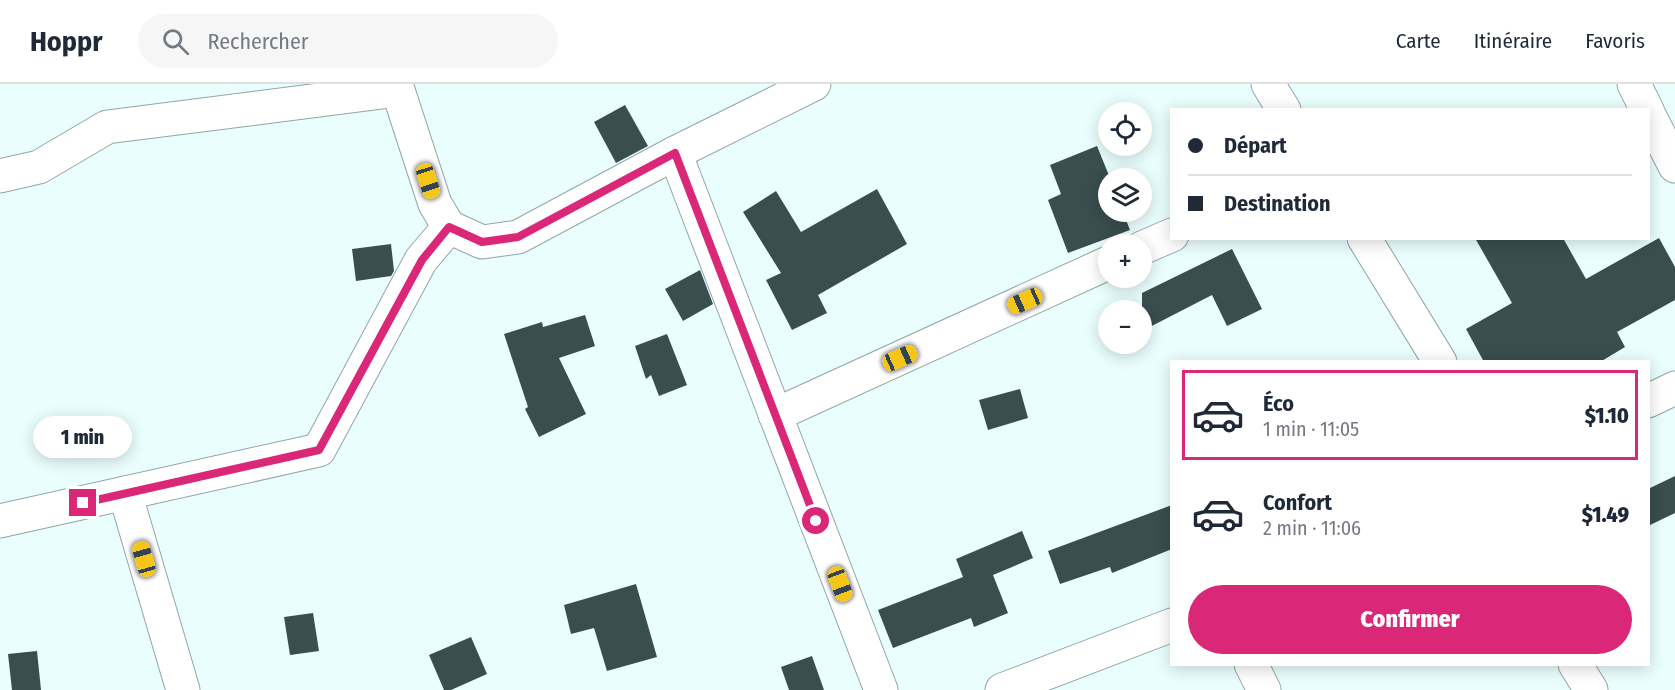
<!DOCTYPE html>
<html lang="fr">
<head>
<meta charset="utf-8">
<style>
  :root { --surface:#fff; --page:#f6f6f7; --text:#1f2937; --muted:#747a83; --line:#e0e1e3; --accent:#db2777 }
  body { margin:0; font-family:"Fira Sans Condensed",sans-serif; background:var(--page); color:var(--text); height:100vh; display:flex; flex-direction:column; font-size:22px; white-space:nowrap }
  * { box-sizing:border-box; margin:0 }
  p { font-size:20px; color:var(--muted) }
  .icon { flex:none; width:33px; height:33px; fill:none; stroke:currentColor; stroke-width:2; stroke-linecap:round; stroke-linejoin:round }
  .map { position:relative; flex:1; overflow:hidden }
  .drawer { position:absolute; left:1170px; top:276px; width:480px; height:306px; display:flex; flex-direction:column; background:var(--surface); border-radius:0px; box-shadow:0 3px 15px #0003 }
  .drawer>* { flex:none }
  .guide { position:absolute; left:1170px; top:24px; width:480px; height:132px; border-radius:0px; box-shadow:0 3px 15px #0003; display:grid; align-content:center; height:132px; padding:0 18px; background:var(--surface) }
  .tools { position:absolute; left:1098px; top:18px; display:grid; gap:12px }
  .tools a { display:grid; place-items:center; width:54px; height:54px; border-radius:50%; background:var(--surface); box-shadow:0 3px 15px #0003; font-size:30px }
  .end { position:absolute; width:27px; height:27px; margin:-14px; border:8px solid #db2777; background:#fff; box-shadow:0 0 0 3px #fff }
  .from { border-radius:50% }
  .bubble { position:absolute; height:42px; border-radius:21px; background:var(--surface); box-shadow:0 3px 15px #0003; font-size:20px; font-weight:800; line-height:42px; text-align:center }
  .car { position:absolute; width:18px; height:36px; margin:-18px -9px; border-radius:8px; box-shadow:0 0 4px 2px #0007; background:linear-gradient(#f5c518 24%,#345 0 40%,#f5c518 0 76%,#345 0 86%,#f5c518 0) }
  .guide b { display:flex; align-items:center; gap:21px; height:57px; font-size:22px }
  .guide b+b { border-top:2px solid var(--line) }
  .guide i { width:15px; height:15px; background:var(--text) }
  ul { padding:10px 0 0; list-style:none }
  li { display:flex; align-items:center; gap:18px; height:90px; margin:0 12px 9px; padding:0 6px; border:3px solid transparent; border-radius:0px }
  li div { flex:1 }
  li b { display:block; font-size:22px }
  li em { font-style:normal; font-weight:800 }
  li.current { border-color:var(--accent) }
  li>.icon { width:54px; height:54px; stroke-width:1.5 }
  .action { display:flex; gap:12px; margin-top:auto; padding:12px 18px }
  .action a { flex:1; height:69px; border-radius:36px; background:var(--accent); color:#fff; font-size:24px; font-weight:800; line-height:69px; text-align:center }
  header { display:flex; align-items:center; gap:36px; box-sizing:border-box; height:84px; padding:0 30px; background:var(--surface); border-bottom:2px solid var(--line) }
  header strong { font-size:28px }
  nav { display:flex; gap:33px; margin-inline-start:auto; font-size:21px }
  .search { width:420px; height:54px; background:var(--page); display:flex; align-items:center; gap:15px; box-sizing:border-box; padding:0 21px; border-radius:33px; color:var(--muted); font-size:22px }
  .map>svg:first-child { display:block }
  .building { fill:#3a4e4f }
  .lines { fill:none; stroke-linecap:round; stroke-linejoin:round }
  .minor-casing { stroke:#90a6a8; stroke-width:35 }
  .major-casing { stroke:#90a6a8; stroke-width:35 }
  .minor { stroke:#fff; stroke-width:33 }
  .major { stroke:#fff; stroke-width:33 }
  .route { stroke:#db2777; stroke-width:8 }
</style>
</head>
<body>
<header>
<strong>Hoppr</strong>
<div class="search"><svg class="icon" aria-label="search" viewBox="0 0 24 24"><circle cx="10" cy="10" r="6"/><path d="M15 15l6 6"/></svg>Rechercher</div>
<nav><a>Carte</a><a>Itinéraire</a><a>Favoris</a></nav>
</header>
<div class="map">
<svg width="1675" height="606" viewBox="0 0 1675 606">
  <rect width="100%" height="100%" fill="#ebfefe"/>
  <!-- building -->
  <g class="building">
    <polygon points="625,21 648,62 616,79 594,38"/>
    <polygon points="1097,62 1110,94 1108,94 1108,128 1123,128 1130,146 1068,169 1048,116 1061,110 1050,81"/>
    <polygon points="877,105 907,160 818,211 827,229 792,246 766,196 781,189 743,128 776,107 801,148"/>
    <polygon points="1475,154 1563,154 1586,195 1659,154 1675,183 1675,216 1617,248 1625,263 1600,278 1484,278 1466,245 1512,219"/>
    <polygon points="391,160 394,187 391,192 356,197 352,165"/>
    <polygon points="1232,165 1262,225 1227,242 1212,211 1142,247 1142,209"/>
    <polygon points="700,186 713,220 683,237 665,205"/>
    <polygon points="585,231 595,262 559,274 586,330 539,353 525,325 528,323 504,250 542,238 543,243"/>
    <polygon points="667,250 687,301 659,312 651,291 646,295 635,262"/>
    <polygon points="1020,305 1028,334 988,346 979,316"/>
    <polygon points="1675,392 1675,429 1648,442 1648,405"/>
    <polygon points="1172,421 1172,465 1112,489 1110,483 1060,500 1048,467"/>
    <polygon points="1022,447 1033,474 993,491 1008,529 974,543 971,534 893,564 878,526 963,493 956,475"/>
    <polygon points="636,500 657,573 607,587 594,544 571,550 564,521"/>
    <polygon points="313,529 319,567 290,571 284,533"/>
    <polygon points="471,553 487,590 451,606 444,606 429,571"/>
    <polygon points="37,567 41,606 12,606 8,570"/>
    <polygon points="812,572 824,606 789,606 781,583"/>
  </g>
  <g class="lines">
    <defs>
      <g id="minor">
        <polyline points="396,0 435,120 449,143 482,158 518,153 675,69 814,0"/>
        <polyline points="1268,0 1284,26"/>
        <polyline points="1634,0 1647,26"/>
        <polyline points="1648,29 1675,82"/>
        <polyline points="675,69 881,606"/>
        <polyline points="0,92 39,83 107,43 398,6"/>
        <polyline points="1364,154 1440,278"/>
        <polyline points="1142,164 1172,151"/>
        <polyline points="775,331 1108,179"/>
        <polyline points="125,409 183,606"/>
        <polyline points="0,437 319,366 421,176 449,143"/>
        <polyline points="1251,580 1264,606"/>
        <polyline points="1575,580 1591,606"/>
      </g>
      <g id="major">
        <polyline points="1648,317 1675,304"/>
        <polyline points="1002,606 1172,541"/>
      </g>
    </defs>
    <!-- minor casing -->
    <use href="#minor" class="minor-casing"/>
    <!-- major casing -->
    <use href="#major" class="major-casing"/>
    <!-- minor -->
    <use href="#minor" class="minor"/>
    <!-- major -->
    <use href="#major" class="major"/>
  </g>
  <g class="lines">
    <!-- route -->
    <polyline class="route" points="83,419 319,366 422,176 449,143 482,158 518,153 675,69 816,437"/>
  </g>
</svg>
<div class="tools">
<a><svg class="icon" aria-label="locate" viewBox="0 0 24 24"><circle cx="12" cy="12" r="6"/><path d="M12 2v4M12 18v4M2 12h4M18 12h4"/></svg></a>
<a><svg class="icon" aria-label="layers" viewBox="0 0 24 24"><path d="M12 4l9 5-9 5-9-5zM3 14l9 5 9-5"/></svg></a>
<a>+</a>
<a>−</a>
</div>
<i class="end from" style="left:816px;top:437px"></i>
<i class="end" style="left:83px;top:419px"></i>
<div class="bubble" style="left:33px;top:332px;width:99px">1 min</div>
<i class="car" style="left:428px;top:97px;rotate:162deg"></i>
<i class="car" style="left:1025px;top:217px;rotate:246deg"></i>
<i class="car" style="left:900px;top:274px;rotate:66deg"></i>
<i class="car" style="left:144px;top:475px;rotate:344deg"></i>
<i class="car" style="left:840px;top:500px;rotate:159deg"></i>
<div class="guide">
<b><i class="from"></i>Départ</b>
<b><i></i>Destination</b>
</div>
<section class="drawer">
<ul>
<li class="current"><svg class="icon" aria-label="car" viewBox="0 0 24 24"><path d="M5 17H2v-5l4-1 3-4h7l3 4 3 1v5h-3M9 17h6M6 11h13"/><circle cx="7" cy="17" r="2"/><circle cx="17" cy="17" r="2"/></svg><div><b>Éco</b><p>1 min · 11:05</p></div><em>$1.10</em></li>
<li><svg class="icon" aria-label="car" viewBox="0 0 24 24"><path d="M5 17H2v-5l4-1 3-4h7l3 4 3 1v5h-3M9 17h6M6 11h13"/><circle cx="7" cy="17" r="2"/><circle cx="17" cy="17" r="2"/></svg><div><b>Confort</b><p>2 min · 11:06</p></div><em>$1.49</em></li>
</ul>
<div class="action"><a>Confirmer</a></div>
</section>
</div>
</body>
</html>
